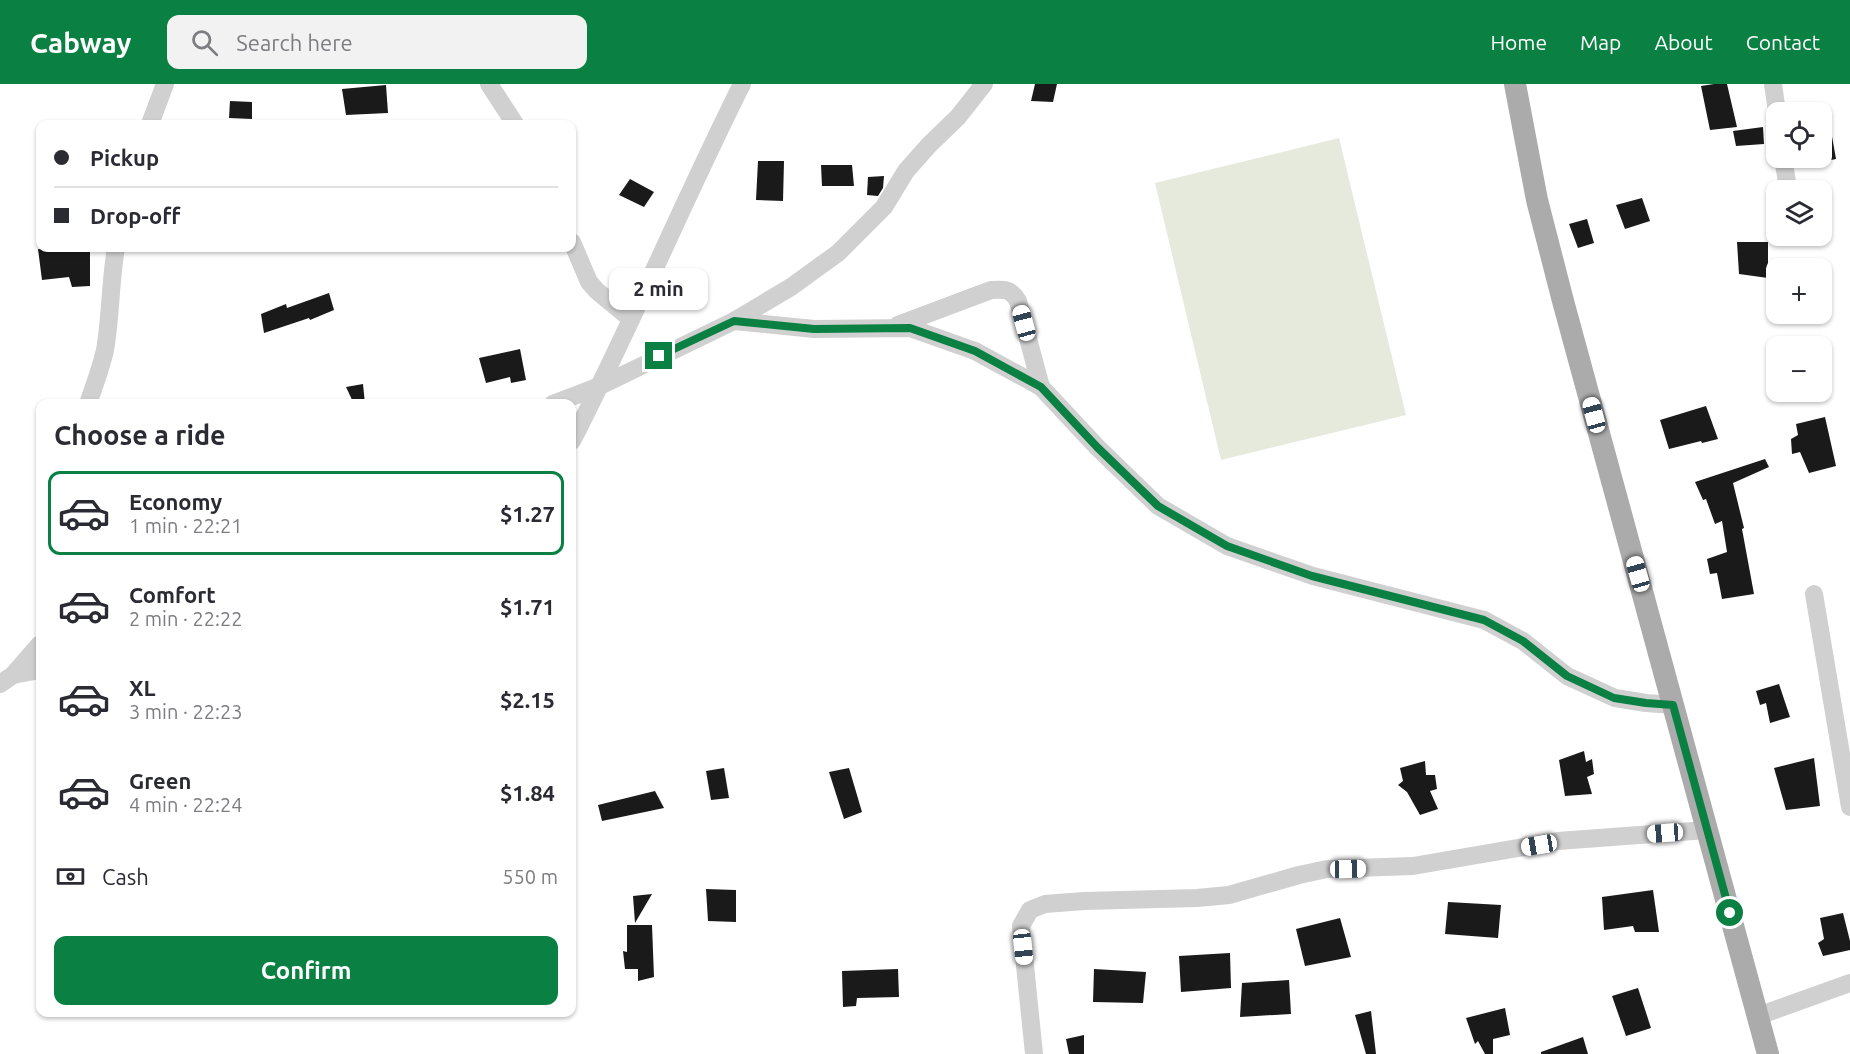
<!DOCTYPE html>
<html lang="en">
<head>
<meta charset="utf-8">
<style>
  :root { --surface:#fff; --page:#f2f2f3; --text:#2b2b33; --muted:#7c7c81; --line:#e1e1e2; --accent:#0b8043 }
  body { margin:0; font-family:Ubuntu,sans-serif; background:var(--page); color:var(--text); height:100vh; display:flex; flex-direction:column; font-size:22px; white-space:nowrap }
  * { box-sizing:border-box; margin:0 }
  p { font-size:20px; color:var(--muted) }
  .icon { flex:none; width:33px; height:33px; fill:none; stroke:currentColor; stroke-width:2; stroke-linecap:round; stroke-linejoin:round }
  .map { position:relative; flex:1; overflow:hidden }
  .details { position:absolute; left:36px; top:315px; width:540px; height:618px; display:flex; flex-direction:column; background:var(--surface); border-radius:12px; box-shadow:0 2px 4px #0004 }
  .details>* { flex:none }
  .top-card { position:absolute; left:36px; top:36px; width:540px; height:132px; border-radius:12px; box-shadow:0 2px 4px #0004; display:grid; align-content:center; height:132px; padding:0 18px; background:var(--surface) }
  .controls { position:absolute; left:1766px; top:18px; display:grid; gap:12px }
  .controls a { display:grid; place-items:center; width:66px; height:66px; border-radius:12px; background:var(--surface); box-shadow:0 2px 4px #0004; font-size:30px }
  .end { position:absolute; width:27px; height:27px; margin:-14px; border:8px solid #0b8043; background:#fff; box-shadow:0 0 0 3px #fff }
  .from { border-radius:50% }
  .bubble { position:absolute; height:42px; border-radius:12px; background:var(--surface); box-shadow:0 2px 4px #0004; font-size:20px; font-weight:700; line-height:42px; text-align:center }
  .car { position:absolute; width:18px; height:36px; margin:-18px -9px; border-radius:8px; box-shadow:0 0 4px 2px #0007; background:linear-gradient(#fff 24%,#345 0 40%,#fff 0 76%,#345 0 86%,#fff 0) }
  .top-card b { display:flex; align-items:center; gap:21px; height:57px; font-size:22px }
  .top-card b+b { border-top:2px solid var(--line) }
  .top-card i { width:15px; height:15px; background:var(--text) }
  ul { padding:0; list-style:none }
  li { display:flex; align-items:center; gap:18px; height:84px; margin:0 12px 9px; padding:0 6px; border:3px solid transparent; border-radius:12px }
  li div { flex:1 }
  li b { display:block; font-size:22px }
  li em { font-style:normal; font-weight:700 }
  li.selected { border-color:var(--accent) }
  li>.icon { width:54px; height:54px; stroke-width:1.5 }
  h2 { padding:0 18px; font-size:27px; line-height:72px }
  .pay { display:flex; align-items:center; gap:15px; height:66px; padding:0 18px; font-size:22px }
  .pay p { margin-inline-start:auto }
  .button { display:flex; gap:12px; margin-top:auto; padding:12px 18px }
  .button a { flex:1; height:69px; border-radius:12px; background:var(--accent); color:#fff; font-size:24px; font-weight:700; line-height:69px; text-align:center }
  header { display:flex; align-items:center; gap:36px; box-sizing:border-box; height:84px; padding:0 30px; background:var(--accent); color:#fff }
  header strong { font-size:28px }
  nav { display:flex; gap:33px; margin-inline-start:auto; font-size:21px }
  .search { width:420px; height:54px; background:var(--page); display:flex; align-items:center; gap:15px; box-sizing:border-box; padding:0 21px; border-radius:12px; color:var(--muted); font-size:22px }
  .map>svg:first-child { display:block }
  .green { fill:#e5eadc }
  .building { fill:#1a1a1a }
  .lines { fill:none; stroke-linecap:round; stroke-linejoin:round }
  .minor { stroke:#d0d0d0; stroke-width:18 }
  .major { stroke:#ababab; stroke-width:22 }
  .route { stroke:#0b8043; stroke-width:8 }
</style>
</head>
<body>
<header>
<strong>Cabway</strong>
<div class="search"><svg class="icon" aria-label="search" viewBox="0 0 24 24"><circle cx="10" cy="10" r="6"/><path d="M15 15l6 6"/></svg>Search here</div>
<nav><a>Home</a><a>Map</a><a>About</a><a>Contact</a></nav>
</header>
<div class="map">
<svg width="1850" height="970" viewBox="0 0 1850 970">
  <rect width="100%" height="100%" fill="#fff"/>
  <!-- green -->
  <polygon class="green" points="1339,54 1406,331 1221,376 1155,99"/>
  <!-- building -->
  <g class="building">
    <polygon points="1035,0 1057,0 1053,18 1031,17"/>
    <polygon points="1714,0 1727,0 1737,43 1710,46 1701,2"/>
    <polygon points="386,1 388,29 346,31 342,5"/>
    <polygon points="230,17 252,18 252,35 229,34"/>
    <polygon points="1821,30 1828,30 1836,75 1821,78"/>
    <polygon points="1763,43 1764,60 1736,62 1733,47"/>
    <polygon points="758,77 784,77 783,117 756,116"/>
    <polygon points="821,81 852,81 854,102 822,102"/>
    <polygon points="884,92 883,104 878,112 867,111 868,93"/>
    <polygon points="630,95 654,108 644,123 619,111"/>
    <polygon points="1642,114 1650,137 1625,145 1616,121"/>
    <polygon points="1587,135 1594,159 1578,164 1569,140"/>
    <polygon points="1737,158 1768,158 1768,194 1739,190"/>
    <polygon points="65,164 90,164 90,202 72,203 69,193 42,196 38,165 65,168"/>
    <polygon points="329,209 334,226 310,236 309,234 264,249 261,230 286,220 287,224"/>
    <polygon points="520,265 526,296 511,299 510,293 486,299 479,274"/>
    <polygon points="363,300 365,320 354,320 346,303"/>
    <polygon points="1706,322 1718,355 1702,359 1701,357 1669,365 1660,336"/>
    <polygon points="1825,333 1836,382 1809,389 1800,368 1792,370 1791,355 1798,351 1796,340"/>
    <polygon points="1765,375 1769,383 1733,399 1744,444 1742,445 1754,510 1722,515 1717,489 1710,490 1707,475 1727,468 1722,437 1715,440 1706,415 1703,416 1695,398"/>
    <polygon points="1779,600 1790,633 1770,639 1766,619 1760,621 1756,607"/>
    <polygon points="1584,667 1586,678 1592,675 1594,690 1587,693 1592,710 1565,712 1559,676"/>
    <polygon points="1814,674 1820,722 1786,726 1774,684"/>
    <polygon points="1425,677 1426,691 1435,691 1437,705 1430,707 1438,725 1420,731 1407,708 1398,701 1403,697 1400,684"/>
    <polygon points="724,684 729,714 711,716 706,687"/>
    <polygon points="849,684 862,728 844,735 829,688"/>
    <polygon points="655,707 664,724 602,737 598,721"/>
    <polygon points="706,805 736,806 736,838 708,837"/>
    <polygon points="1653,806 1659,848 1635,848 1633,842 1604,846 1602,813"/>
    <polygon points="652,810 635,839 633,812"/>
    <polygon points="1448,818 1501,821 1498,854 1445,850"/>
    <polygon points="1843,829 1850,857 1850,866 1823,872 1818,859 1824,855 1820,834"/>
    <polygon points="1340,834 1351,873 1305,882 1296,845"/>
    <polygon points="627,841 652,841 654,893 638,897 638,885 625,885 623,867 627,868"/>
    <polygon points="1230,869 1231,904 1181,908 1179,872"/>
    <polygon points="898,885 899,913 857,914 856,922 843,923 842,887"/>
    <polygon points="1094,885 1146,888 1143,919 1093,918"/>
    <polygon points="1289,896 1291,930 1240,933 1242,899"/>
    <polygon points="1638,904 1651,944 1626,952 1612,912"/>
    <polygon points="1505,924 1510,951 1493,955 1493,970 1485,970 1478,957 1475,960 1466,934"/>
    <polygon points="1371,927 1376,970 1366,970 1355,931"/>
    <polygon points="1084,951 1084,970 1069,970 1066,955"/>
    <polygon points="1583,953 1588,970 1541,970 1541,968"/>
  </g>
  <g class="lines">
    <!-- minor -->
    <g class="minor">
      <polyline points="489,0 515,40"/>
      <polyline points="1773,0 1777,28"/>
      <polyline points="150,40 165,0"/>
      <polyline points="1783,74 1788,104"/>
      <polyline points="572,158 589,198 597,207 631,235"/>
      <polyline points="734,237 814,245 910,244 975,267 1041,303 1097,363 1158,422 1227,462 1313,492 1484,536 1523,557 1567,592 1615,614 1646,619 1673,621"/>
      <path d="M 898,241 L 991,206 C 1005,205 1011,205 1018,217 L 1041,303"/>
      <path d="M 88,320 C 94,302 101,284 105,266 C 111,232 110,198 116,164"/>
      <polyline points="553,320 600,302 734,237 791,203 838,169 884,123 906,87 929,61 958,33 984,0"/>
      <path d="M 572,357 C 632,240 683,118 742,0"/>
      <polyline points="1814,510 1850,723"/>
      <polyline points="13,591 40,586"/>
      <polyline points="0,600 13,591 40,560"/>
      <polyline points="1758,932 1850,899"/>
      <polyline points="1034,970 1021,842 1030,826 1045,820 1084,817 1197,814 1229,811 1299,791 1327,785 1413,782 1558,757 1707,746"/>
    </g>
    <!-- major -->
    <polyline class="major" points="1515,0 1537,116 1563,217 1768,970"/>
  </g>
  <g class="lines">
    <!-- route -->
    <polyline class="route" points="659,272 734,237 814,245 910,244 975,267 1041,303 1097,363 1158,422 1227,462 1312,492 1484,536 1523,557 1567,592 1614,614 1646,619 1673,621 1730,829"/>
  </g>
</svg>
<div class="controls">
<a><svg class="icon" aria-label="locate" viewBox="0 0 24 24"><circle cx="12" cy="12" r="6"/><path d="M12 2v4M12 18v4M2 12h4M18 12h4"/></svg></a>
<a><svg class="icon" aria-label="layers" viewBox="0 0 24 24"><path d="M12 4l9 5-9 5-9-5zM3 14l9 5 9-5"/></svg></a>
<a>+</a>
<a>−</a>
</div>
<i class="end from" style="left:1730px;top:829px"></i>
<i class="end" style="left:659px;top:272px"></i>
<div class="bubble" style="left:609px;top:184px;width:99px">2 min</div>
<i class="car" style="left:1024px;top:239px;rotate:345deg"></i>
<i class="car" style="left:1594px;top:331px;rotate:345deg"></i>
<i class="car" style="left:1638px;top:490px;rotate:344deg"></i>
<i class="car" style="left:1665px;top:749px;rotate:266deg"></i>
<i class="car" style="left:1539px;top:761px;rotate:260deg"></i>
<i class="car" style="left:1348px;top:785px;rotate:89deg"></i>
<i class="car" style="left:1023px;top:863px;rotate:174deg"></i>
<div class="top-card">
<b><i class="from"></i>Pickup</b>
<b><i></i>Drop-off</b>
</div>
<section class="details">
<h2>Choose a ride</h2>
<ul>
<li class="selected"><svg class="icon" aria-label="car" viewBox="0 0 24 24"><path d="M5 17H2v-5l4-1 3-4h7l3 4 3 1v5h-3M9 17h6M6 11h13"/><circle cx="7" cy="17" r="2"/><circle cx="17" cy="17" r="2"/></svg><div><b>Economy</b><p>1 min · 22:21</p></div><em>$1.27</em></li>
<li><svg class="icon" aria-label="car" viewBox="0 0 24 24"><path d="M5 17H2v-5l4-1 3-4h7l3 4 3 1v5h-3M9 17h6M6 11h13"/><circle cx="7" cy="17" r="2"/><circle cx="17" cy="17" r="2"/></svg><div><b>Comfort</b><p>2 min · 22:22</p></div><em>$1.71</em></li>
<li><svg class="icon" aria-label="car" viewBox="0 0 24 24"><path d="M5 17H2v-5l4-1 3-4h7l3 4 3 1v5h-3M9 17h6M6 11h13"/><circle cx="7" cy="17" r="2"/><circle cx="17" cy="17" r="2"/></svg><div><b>XL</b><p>3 min · 22:23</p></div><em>$2.15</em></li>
<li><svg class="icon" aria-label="car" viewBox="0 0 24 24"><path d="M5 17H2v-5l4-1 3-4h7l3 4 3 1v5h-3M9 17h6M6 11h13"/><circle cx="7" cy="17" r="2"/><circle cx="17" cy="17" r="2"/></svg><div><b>Green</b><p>4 min · 22:24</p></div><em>$1.84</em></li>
</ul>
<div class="pay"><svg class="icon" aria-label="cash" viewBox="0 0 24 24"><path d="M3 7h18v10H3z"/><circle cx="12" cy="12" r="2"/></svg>Cash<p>550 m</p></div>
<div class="button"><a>Confirm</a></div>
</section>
</div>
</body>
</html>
